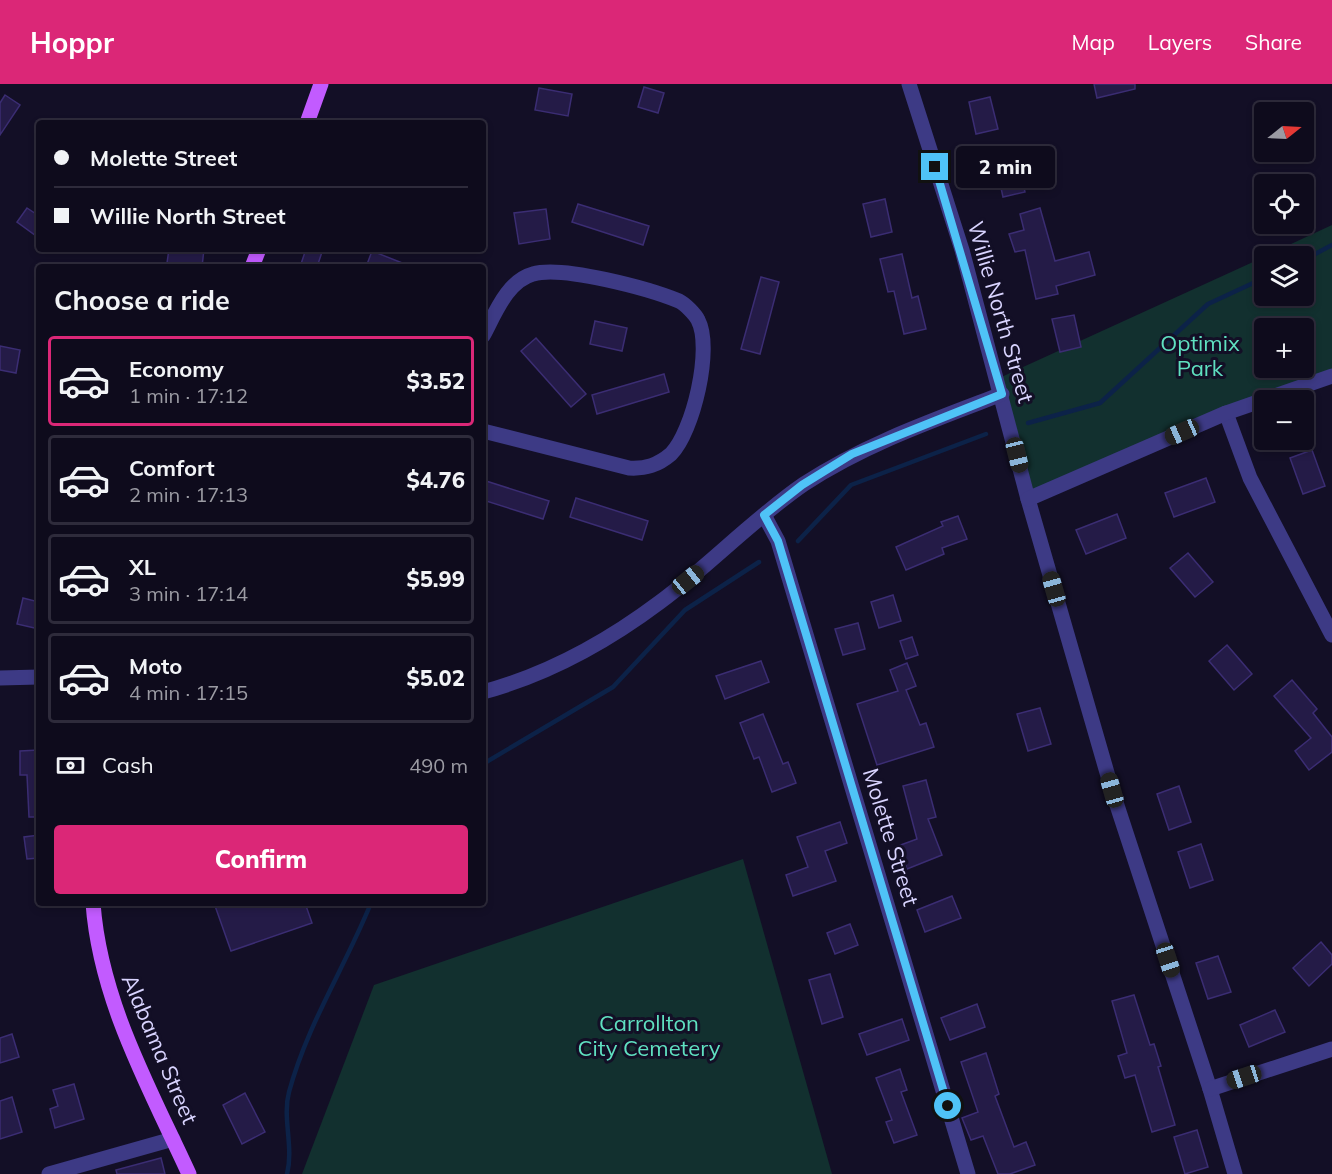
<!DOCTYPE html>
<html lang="en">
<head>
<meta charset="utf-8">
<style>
  :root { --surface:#0e0b1c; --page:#1c1929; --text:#f1f3f6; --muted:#9b9ba3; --line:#2e2b3b; --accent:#db2777 }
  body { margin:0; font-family:Mulish,sans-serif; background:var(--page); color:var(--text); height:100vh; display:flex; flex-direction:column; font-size:22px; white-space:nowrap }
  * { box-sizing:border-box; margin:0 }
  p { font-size:20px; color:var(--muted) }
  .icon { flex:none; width:33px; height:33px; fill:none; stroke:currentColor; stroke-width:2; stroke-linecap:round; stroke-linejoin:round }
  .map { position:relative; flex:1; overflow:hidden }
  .details { position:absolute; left:36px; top:180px; width:450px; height:642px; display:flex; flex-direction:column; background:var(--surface); border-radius:6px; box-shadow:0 3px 9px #0003,0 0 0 2px var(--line) }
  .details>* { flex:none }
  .guide { position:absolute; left:36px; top:36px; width:450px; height:132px; border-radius:6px; box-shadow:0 3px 9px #0003,0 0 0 2px var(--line); display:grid; align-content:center; height:132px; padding:0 18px; background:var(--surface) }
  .needle { width:39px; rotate:72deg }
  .controls { position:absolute; left:1254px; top:18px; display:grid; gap:12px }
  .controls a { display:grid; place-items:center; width:60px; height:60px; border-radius:6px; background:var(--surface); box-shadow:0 3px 9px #0003,0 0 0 2px var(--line); font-size:30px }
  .end { position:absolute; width:27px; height:27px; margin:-14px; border:8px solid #4fc3f7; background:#111; box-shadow:0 0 0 3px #111 }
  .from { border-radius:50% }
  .bubble { position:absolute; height:42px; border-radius:6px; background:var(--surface); box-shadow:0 3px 9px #0003,0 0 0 2px var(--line); font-size:20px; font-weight:800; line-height:42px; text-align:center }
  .car { position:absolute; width:18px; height:36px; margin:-18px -9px; border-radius:8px; box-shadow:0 0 4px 2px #0007; background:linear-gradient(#222 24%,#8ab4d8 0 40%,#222 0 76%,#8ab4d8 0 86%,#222 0) }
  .guide b { display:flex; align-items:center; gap:21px; height:57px; font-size:22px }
  .guide b+b { border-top:2px solid var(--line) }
  .guide i { width:15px; height:15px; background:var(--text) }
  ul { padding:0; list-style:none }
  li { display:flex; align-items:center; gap:18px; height:90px; margin:0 12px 9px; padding:0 6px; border:3px solid var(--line); border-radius:6px }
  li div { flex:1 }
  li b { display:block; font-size:22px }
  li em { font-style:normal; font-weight:800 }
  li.active { border-color:var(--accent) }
  li>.icon { width:54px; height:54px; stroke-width:1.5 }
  h2 { padding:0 18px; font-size:27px; line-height:72px }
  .pay { display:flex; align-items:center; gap:15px; height:66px; padding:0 18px; font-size:22px }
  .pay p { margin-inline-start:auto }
  .cta { display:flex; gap:12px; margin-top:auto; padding:12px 18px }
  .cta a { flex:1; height:69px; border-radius:6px; background:var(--accent); color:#fff; font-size:24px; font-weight:800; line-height:69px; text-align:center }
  header { display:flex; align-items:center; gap:36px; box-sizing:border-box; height:84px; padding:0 30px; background:var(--accent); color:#fff }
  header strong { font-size:28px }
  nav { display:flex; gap:33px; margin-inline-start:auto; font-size:21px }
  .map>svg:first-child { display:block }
  .green { fill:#12302f; fill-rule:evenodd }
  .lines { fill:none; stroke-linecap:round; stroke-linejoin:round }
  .stream { stroke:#0c2248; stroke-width:4.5 }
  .building { fill:#241b47; stroke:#3b2d73; stroke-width:1.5 }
  .minor { stroke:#3d3a85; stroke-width:15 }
  .major { stroke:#c25bff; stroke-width:15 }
  .route { stroke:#4fc3f7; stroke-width:8 }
  .labels { text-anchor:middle; stroke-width:6; stroke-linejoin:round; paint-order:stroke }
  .street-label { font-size:22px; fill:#d9d4ff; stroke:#130f26 }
  .park-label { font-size:22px; fill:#5fe0c0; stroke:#130f26 }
</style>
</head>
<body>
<header>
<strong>Hoppr</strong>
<nav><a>Map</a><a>Layers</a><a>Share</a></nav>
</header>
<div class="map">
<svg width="1332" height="1090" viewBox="0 0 1332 1090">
  <rect width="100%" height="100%" fill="#130f26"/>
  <!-- green -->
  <g class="green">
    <path d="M 1332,141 L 1332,292 L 1028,415 L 997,295 L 1264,173 L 1264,212 L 1304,212 L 1304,172 L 1265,172 ZM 1264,244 L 1304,244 L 1304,284 L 1264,284 Z"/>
    <polygon points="743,775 832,1090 302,1090 374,901"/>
  </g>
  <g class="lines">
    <!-- stream -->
    <g class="stream">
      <polyline points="1304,176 1332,161"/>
      <polyline points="1028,339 1100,319 1208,220 1264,194"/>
      <polyline points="798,457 851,401 986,350"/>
      <polyline points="483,680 613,603 685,526 759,478"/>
      <path d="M 287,1090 C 294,1063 282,1034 289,1008 C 307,941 345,883 371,819"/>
    </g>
  </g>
  <!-- building -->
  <g class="building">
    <polygon points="1094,0 1135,0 1135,5 1097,14"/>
    <polygon points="644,3 664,9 658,29 638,23"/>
    <polygon points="539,4 572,10 568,32 535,26"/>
    <polygon points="5,11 20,21 0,51 0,19"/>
    <polygon points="990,13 998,45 976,50 969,18"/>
    <polygon points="1017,76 1025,108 1003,113 996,81"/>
    <polygon points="885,115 892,148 871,153 863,120"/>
    <polygon points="578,120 649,142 643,161 572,138"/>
    <polygon points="27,124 39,132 39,154 17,138"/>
    <polygon points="1040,124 1055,177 1089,168 1095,191 1056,202 1058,210 1036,215 1025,166 1015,168 1009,150 1024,146 1020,130"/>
    <polygon points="546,125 550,155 519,160 514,129"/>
    <polygon points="169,165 204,165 202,183 167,179"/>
    <polygon points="306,165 323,165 317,183 300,183"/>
    <polygon points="372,167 410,182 410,183 366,183"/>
    <polygon points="902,170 912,214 918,212 926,245 904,250 894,207 888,208 880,175"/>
    <polygon points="761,193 779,198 760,270 741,265"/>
    <polygon points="1074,231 1081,263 1060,268 1052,235"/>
    <polygon points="595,237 627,244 622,267 590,260"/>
    <polygon points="536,254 586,310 571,323 521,267"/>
    <polygon points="0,262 20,266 16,289 0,286"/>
    <polygon points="664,290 669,308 597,330 592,311"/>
    <polygon points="1312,366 1325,402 1303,410 1290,374"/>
    <polygon points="1206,394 1215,418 1174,433 1165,409"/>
    <polygon points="483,396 549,417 543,435 483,416"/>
    <polygon points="576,414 648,437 642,456 570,433"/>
    <polygon points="1117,430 1126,454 1086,470 1076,446"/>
    <polygon points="958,432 967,455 942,464 944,470 906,486 896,463 943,442 941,438"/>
    <polygon points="1188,469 1213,498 1195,513 1170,484"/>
    <polygon points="893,511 901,537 879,544 871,518"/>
    <polygon points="23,514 39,518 39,545 17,540"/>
    <polygon points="858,539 865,565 843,571 835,545"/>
    <polygon points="912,553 918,571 906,575 900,557"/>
    <polygon points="1227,561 1252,590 1234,606 1209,577"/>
    <polygon points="761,577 769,598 725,615 716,592"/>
    <polygon points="907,579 916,602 906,606 920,641 926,639 934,663 877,681 857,620 898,607 890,586"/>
    <polygon points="1292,596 1317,625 1313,629 1332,653 1332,668 1309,686 1295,667 1311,654 1274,612"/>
    <polygon points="1040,624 1051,660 1028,667 1017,630"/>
    <polygon points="763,630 783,680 788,678 796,699 772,708 759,673 754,675 740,639"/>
    <polygon points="39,666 39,733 29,733 27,691 20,691 20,667"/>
    <polygon points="926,696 936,733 928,735 942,771 907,785 898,762 917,755 903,702"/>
    <polygon points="1179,702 1191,738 1169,746 1157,710"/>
    <polygon points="840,738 847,759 825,767 836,797 793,812 786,791 808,783 797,753"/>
    <polygon points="39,751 39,774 27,775 24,753"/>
    <polygon points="1201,760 1213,796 1190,804 1178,768"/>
    <polygon points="952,812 961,834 925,848 917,826"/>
    <polygon points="214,819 305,819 312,839 231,867"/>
    <polygon points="850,840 858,861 835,870 827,849"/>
    <polygon points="1321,858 1332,871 1332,880 1309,902 1293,884"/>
    <polygon points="1218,872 1231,908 1208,915 1196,879"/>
    <polygon points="830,890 843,933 822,940 809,896"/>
    <polygon points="1134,911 1150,961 1154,960 1161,982 1158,983 1175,1041 1152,1048 1135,991 1125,994 1118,972 1127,969 1112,917"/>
    <polygon points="977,920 985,943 950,956 941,934"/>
    <polygon points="1275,926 1285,948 1249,963 1240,941"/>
    <polygon points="902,935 909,956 867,971 859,950"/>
    <polygon points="12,950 19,973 0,979 0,954"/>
    <polygon points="986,969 999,1010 995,1012 1014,1063 1026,1058 1035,1081 1010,1090 998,1090 983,1052 971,1056 962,1034 978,1028 961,978"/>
    <polygon points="900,985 907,1006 901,1008 917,1051 894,1059 886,1038 892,1036 876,994"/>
    <polygon points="74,1000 84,1035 55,1044 50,1025 58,1022 53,1006"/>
    <polygon points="245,1009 265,1048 242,1060 223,1021"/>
    <polygon points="12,1013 22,1048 0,1055 0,1017"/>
    <polygon points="1197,1046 1208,1083 1185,1090 1174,1053"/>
    <polygon points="161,1074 165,1090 117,1090 116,1086"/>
  </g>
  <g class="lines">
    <!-- minor -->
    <g class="minor">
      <polyline points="909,0 962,166 1028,415 1112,706 1210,1005 1235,1090"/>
      <path d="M 483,252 C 495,230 507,197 533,190 C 562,181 650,205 679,217 C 685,220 695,230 698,236 C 713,264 693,348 671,370 C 658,381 646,385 629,384 L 483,347"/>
      <polyline points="1226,329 1250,394 1332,551"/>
      <polyline points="1028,415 1226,329 1332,292"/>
      <polyline points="764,431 778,457 968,1090"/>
      <polyline points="0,594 39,593"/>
      <path d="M 483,608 C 546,591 608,557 660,518 C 710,481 753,435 804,400 C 865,360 934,336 1002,310"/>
      <polyline points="1210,1005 1332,965"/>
      <polyline points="49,1090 173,1055"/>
    </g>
    <!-- major -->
    <g class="major">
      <polyline points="307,39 321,0"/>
      <polyline points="252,183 259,165"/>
      <path d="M 93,819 C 100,916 149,1003 189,1090"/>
    </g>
  </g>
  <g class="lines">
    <!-- route -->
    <polyline class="route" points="935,83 1002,310 852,370 802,401 764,431 778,457 948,1022"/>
  </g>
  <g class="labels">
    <!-- street labels -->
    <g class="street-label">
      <text transform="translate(1001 228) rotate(74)" y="8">Willie North Street</text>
      <text transform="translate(891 753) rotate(73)" y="8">Molette Street</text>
      <text transform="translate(160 965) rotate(67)" y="8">Alabama Street</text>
    </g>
    <!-- park labels -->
    <g class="park-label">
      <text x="1200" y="267">Optimix<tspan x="1200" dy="25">Park</tspan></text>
      <text x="649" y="947">Carrollton<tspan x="649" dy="25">City Cemetery</tspan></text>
    </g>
  </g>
</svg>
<div class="controls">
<a><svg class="needle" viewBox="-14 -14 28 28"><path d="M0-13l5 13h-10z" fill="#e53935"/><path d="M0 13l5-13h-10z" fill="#9b9ba3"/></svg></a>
<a><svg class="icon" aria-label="locate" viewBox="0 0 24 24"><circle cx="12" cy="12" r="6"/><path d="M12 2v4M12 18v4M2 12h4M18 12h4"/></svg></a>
<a><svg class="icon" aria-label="layers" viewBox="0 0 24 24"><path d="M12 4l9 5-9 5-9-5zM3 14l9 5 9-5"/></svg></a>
<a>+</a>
<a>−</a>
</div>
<i class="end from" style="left:948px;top:1022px"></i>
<i class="end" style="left:935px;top:83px"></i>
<div class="bubble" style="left:956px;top:62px;width:99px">2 min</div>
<i class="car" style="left:1182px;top:348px;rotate:246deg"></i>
<i class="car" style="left:1017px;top:371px;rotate:166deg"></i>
<i class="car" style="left:688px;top:496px;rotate:51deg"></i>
<i class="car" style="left:1054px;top:505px;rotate:344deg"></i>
<i class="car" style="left:1112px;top:706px;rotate:344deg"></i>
<i class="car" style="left:1168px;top:876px;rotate:162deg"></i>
<i class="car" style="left:1244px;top:993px;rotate:252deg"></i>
<div class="guide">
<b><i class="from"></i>Molette Street</b>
<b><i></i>Willie North Street</b>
</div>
<section class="details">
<h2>Choose a ride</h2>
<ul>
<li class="active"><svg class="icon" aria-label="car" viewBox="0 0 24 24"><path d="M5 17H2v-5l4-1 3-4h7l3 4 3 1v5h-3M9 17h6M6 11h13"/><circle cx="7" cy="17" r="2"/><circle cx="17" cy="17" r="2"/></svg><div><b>Economy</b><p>1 min · 17:12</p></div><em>$3.52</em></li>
<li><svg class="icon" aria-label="car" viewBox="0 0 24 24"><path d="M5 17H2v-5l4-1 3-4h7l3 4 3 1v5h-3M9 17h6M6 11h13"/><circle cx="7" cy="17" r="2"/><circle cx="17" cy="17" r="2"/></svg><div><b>Comfort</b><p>2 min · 17:13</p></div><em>$4.76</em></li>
<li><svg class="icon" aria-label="car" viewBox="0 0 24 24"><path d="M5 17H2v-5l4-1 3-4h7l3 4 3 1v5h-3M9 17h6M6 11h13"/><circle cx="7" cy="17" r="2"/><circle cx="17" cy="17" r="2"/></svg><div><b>XL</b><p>3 min · 17:14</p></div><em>$5.99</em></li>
<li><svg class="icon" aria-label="car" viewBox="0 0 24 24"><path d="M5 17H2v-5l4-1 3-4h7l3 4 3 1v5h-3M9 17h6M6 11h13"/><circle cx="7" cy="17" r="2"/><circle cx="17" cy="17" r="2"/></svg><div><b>Moto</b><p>4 min · 17:15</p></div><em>$5.02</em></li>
</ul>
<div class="pay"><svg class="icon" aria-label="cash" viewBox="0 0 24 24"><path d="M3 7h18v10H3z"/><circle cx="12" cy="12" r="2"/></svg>Cash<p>490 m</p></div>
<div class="cta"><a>Confirm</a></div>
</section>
</div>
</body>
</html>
